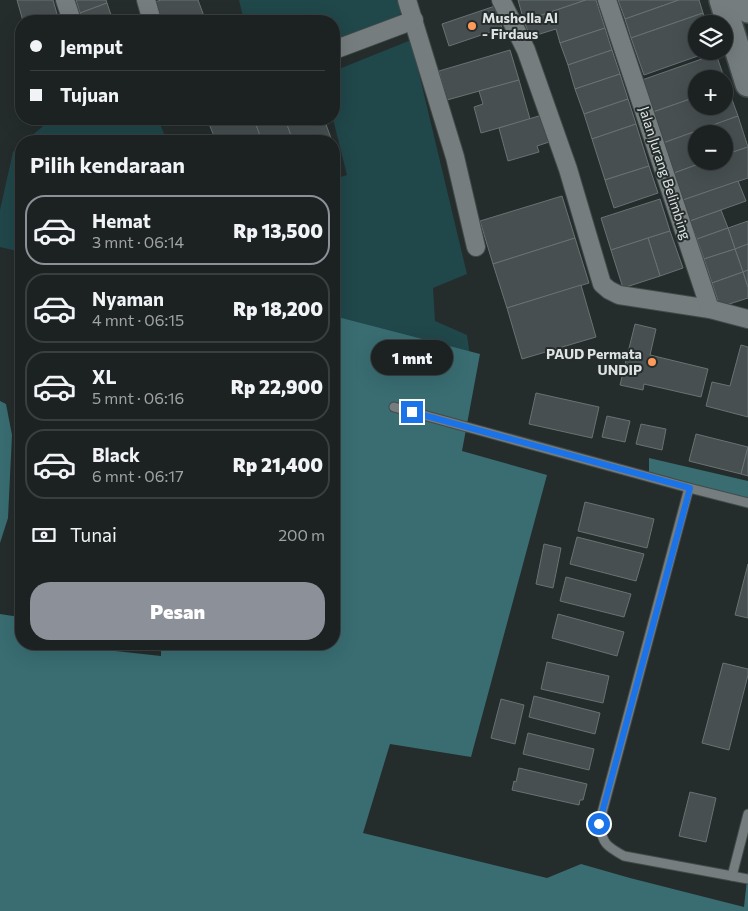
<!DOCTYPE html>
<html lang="id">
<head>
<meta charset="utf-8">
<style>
  :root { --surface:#1c2121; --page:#292e2e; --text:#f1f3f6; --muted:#a0a3a5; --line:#3a3e3f; --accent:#8c9099 }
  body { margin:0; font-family:Commissioner,sans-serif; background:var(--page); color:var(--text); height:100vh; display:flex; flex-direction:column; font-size:19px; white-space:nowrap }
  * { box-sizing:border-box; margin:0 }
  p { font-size:16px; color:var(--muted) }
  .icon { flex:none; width:28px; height:28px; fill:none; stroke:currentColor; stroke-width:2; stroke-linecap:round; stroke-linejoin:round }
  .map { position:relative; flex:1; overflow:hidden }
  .sheet { position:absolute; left:15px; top:135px; width:325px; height:515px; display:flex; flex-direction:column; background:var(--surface); border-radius:20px; box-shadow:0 5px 20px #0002,0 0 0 1px var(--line) }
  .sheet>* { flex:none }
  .hud { position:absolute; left:15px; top:15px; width:325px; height:110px; border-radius:20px; box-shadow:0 5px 20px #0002,0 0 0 1px var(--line); display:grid; align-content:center; height:110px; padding:0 15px; background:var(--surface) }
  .controls { position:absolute; left:688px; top:15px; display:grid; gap:10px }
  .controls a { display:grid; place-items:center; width:45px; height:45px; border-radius:50%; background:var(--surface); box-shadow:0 5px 20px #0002,0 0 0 1px var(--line); font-size:25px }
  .end { position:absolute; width:22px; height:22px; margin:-11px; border:6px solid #1a73e8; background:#fff; box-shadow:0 0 0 2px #fff }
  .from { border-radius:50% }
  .bubble { position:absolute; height:35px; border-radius:18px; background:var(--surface); box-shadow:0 5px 20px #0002,0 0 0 1px var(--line); font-size:16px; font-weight:800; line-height:35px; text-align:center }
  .hud b { display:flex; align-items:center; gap:18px; height:48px; font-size:19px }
  .hud b+b { border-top:1px solid var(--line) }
  .hud i { width:12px; height:12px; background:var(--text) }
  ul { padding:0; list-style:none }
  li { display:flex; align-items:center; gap:15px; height:70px; margin:0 10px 8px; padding:0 5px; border:2px solid var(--line); border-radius:20px }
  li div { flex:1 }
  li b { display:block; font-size:19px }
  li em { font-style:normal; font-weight:800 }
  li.current { border-color:var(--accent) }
  li>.icon { width:45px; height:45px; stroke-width:1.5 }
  h2 { padding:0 15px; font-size:22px; line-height:60px }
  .pay { display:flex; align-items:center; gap:12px; height:55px; padding:0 15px; font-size:19px }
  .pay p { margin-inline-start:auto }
  .cta { display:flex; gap:10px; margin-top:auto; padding:10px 15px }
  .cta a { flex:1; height:58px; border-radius:20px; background:var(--accent); color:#fff; font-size:20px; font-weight:800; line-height:58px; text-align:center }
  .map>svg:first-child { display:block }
  .green { fill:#20474a }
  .forest { fill:#396d72 }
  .building { fill:#474f50; stroke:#697272 }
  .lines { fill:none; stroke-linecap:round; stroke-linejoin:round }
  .lane-casing { stroke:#444a4a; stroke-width:11 }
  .street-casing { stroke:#444a4a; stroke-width:20 }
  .secondary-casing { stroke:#444a4a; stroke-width:28 }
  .lane { stroke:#757d7e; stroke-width:9 }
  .street { stroke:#757d7e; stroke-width:18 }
  .secondary { stroke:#757d7e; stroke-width:25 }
  .route { stroke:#1a73e8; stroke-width:6 }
  .poi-dot { fill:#ff9b5a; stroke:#252c2c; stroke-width:2 }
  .labels { text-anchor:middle; stroke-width:4; stroke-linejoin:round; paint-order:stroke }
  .poi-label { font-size:14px; font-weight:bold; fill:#dfe3e4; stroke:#252c2c; text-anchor:start }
  .street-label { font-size:14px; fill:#dfe3e4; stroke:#252c2c }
</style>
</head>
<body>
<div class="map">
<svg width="748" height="911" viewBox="0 0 748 911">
  <rect width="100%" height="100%" fill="#252c2c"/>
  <!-- green -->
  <g class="green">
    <polygon points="239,0 399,0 403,10 394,22 334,44 334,21 244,21"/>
    <polygon points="411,40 467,274 433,288 435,321 467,335 470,356 334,317 334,179 347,175 333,119 334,71"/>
    <polygon points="52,119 158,119 167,141 25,141"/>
    <polygon points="21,145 21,252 0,247 0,210 13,152"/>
  </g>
  <!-- forest -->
  <g class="forest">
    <polygon points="334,316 480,354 462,451 547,475 471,757 390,744 363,833 547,878 581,864 630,878 744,907 748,870 748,911 0,911 0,614 13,616 21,614 21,644 77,644 79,647 161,656 161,644 334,644"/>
    <polygon points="0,401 6,404 12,435 8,518 0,543"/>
    <polygon points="649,458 748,481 748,499 649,474"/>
  </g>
  <!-- building -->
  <g class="building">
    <polygon points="17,0 53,0 59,21 23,21"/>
    <polygon points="76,0 106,0 107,3 80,13"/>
    <polygon points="161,0 198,0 205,19 199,21 159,21 152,3"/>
    <polygon points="518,0 586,0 524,21"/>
    <polygon points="586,0 596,0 605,28 560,43 556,29 530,37 524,21"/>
    <polygon points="618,0 679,0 625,19"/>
    <polygon points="679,0 699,0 703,13 631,38 625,19"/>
    <polygon points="107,3 113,21 83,21 80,13"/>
    <polygon points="495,6 502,28 449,46 442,24"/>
    <polygon points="703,13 707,24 696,24 696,51 712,51 644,75 631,38"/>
    <polygon points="605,28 612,50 568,65 560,43"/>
    <polygon points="510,50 519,80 447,100 439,71"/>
    <polygon points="612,50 620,74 575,89 568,65"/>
    <polygon points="716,54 727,86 724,87 724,79 696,79 696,97 653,112 642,80"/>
    <polygon points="620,74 628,99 584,114 575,89"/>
    <polygon points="519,80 530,119 481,133 474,107 483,104 479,91"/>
    <polygon points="727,86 738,116 663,143 653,112 696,97 696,106 724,106 724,87"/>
    <polygon points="628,99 636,124 592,139 584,114"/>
    <polygon points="542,115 549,142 537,146 539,152 508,161 499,128"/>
    <polygon points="738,116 748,147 724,155 724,134 696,134 696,161 707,161 674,173 663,143"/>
    <polygon points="207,119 254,119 262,141 216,141"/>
    <polygon points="254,119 285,119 293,141 262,141"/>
    <polygon points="285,119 324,119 332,141 293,141"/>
    <polygon points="636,124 649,166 605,180 592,139"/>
    <polygon points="748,147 748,178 683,200 674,173 707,161 724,161 724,155"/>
    <polygon points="649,166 658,193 614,208 605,180"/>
    <polygon points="738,181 746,201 690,221 683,200"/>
    <polygon points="562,196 575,238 493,264 480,221"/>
    <polygon points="660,199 670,231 611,250 601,218"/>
    <polygon points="721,210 728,228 697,239 690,221"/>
    <polygon points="748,221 748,244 735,249 728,228"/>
    <polygon points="728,228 735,249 704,259 697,239"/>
    <polygon points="670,231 683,268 660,276 648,238"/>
    <polygon points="575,238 589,283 507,308 493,264"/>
    <polygon points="648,238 660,276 623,288 611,250"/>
    <polygon points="748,244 748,270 743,272 735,249"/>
    <polygon points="735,249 743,272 712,283 704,259"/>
    <polygon points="748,270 748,288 743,272"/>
    <polygon points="743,272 748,288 748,298 720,307 712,283"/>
    <polygon points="581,285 596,337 522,359 507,308"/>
    <polygon points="635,324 656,329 650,355 708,369 701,397 644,384 643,390 620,385"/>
    <polygon points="741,345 748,347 748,417 706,406 712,382 730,386"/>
    <polygon points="536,393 599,407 592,438 529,424"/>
    <polygon points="607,416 630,421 625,442 602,437"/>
    <polygon points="641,424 666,429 662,450 636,444"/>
    <polygon points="696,434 748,447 741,474 689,461"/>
    <polygon points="748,447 748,476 741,474"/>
    <polygon points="585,502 654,519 647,548 578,531"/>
    <polygon points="577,537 644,554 636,581 570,564"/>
    <polygon points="544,544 561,548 553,588 536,584"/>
    <polygon points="748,564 748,618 735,615"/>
    <polygon points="566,577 631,594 624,617 560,601"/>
    <polygon points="558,614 624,632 617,656 552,638"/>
    <polygon points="547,662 609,676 603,703 541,689"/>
    <polygon points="723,663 748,669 748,675 729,750 702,743"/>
    <polygon points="534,696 600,713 595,734 529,717"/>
    <polygon points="501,699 524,705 515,744 491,738"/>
    <polygon points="528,733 594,749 589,770 523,754"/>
    <polygon points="519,768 587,784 583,800 580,800 579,805 512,790 514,781 516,782"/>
    <polygon points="690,792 716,798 706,842 679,836"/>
  </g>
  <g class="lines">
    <defs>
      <g id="lane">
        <polyline points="394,407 689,488"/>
        <polyline points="748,814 732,876 748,879"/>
        <path d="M 732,876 L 624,856 C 606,846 603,844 599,824 L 689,488 L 748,503"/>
      </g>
      <g id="street">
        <polyline points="65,0 72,21"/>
        <polyline points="146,0 152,21"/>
        <polyline points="407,0 455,157 476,247"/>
        <polyline points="501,0 526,50 568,169 602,284 609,290 619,295 710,309"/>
        <polyline points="607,0 710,309 748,319"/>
        <polyline points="334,50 414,20"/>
      </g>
      <g id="secondary">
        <polyline points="722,0 748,84"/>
        <polyline points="745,0 748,10"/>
      </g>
    </defs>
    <!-- lane casing -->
    <use href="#lane" class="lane-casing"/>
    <!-- street casing -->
    <use href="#street" class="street-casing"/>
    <!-- secondary casing -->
    <use href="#secondary" class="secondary-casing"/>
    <!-- lane -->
    <use href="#lane" class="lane"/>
    <!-- street -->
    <use href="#street" class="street"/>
    <!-- secondary -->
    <use href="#secondary" class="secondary"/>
  </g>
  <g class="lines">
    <!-- route -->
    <polyline class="route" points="412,412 690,488 599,824"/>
  </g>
  <!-- markers -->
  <g class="poi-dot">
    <circle cx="472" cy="26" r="5"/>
    <circle cx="652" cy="362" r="5"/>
  </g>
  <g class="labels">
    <!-- poi labels -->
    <g class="poi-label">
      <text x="482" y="23">Musholla Al<tspan x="482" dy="16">- Firdaus</tspan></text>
      <text x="642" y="359" text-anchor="end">PAUD Permata<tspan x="642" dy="16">UNDIP</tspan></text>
    </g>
    <!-- street labels -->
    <g class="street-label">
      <text transform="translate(665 173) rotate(72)" y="5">Jalan Jurang Belimbing</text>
    </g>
  </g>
</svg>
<div class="controls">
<a><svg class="icon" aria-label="layers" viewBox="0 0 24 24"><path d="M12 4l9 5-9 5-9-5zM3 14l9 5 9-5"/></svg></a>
<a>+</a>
<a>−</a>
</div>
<i class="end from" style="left:599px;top:824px"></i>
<i class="end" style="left:412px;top:412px"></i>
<div class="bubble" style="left:371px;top:340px;width:82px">1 mnt</div>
<div class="hud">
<b><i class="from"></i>Jemput</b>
<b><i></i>Tujuan</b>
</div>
<section class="sheet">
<h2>Pilih kendaraan</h2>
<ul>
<li class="current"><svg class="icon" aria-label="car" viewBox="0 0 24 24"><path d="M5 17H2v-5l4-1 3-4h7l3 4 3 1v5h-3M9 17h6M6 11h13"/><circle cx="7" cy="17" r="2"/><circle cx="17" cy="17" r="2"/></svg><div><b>Hemat</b><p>3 mnt · 06:14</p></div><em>Rp 13,500</em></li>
<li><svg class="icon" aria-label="car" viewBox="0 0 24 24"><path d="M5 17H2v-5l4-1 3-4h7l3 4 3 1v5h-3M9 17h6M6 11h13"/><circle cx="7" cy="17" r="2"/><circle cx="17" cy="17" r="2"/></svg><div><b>Nyaman</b><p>4 mnt · 06:15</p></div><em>Rp 18,200</em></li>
<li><svg class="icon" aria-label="car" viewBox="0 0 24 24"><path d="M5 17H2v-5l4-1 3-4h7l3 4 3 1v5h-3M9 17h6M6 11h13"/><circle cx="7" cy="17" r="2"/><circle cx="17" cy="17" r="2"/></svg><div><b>XL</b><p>5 mnt · 06:16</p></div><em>Rp 22,900</em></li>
<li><svg class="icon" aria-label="car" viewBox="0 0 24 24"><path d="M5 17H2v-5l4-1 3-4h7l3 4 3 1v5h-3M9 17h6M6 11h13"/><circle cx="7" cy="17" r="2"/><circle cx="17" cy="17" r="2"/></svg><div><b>Black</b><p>6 mnt · 06:17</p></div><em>Rp 21,400</em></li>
</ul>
<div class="pay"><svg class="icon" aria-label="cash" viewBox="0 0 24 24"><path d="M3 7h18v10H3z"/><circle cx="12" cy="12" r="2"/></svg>Tunai<p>200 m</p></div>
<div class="cta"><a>Pesan</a></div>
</section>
</div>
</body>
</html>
